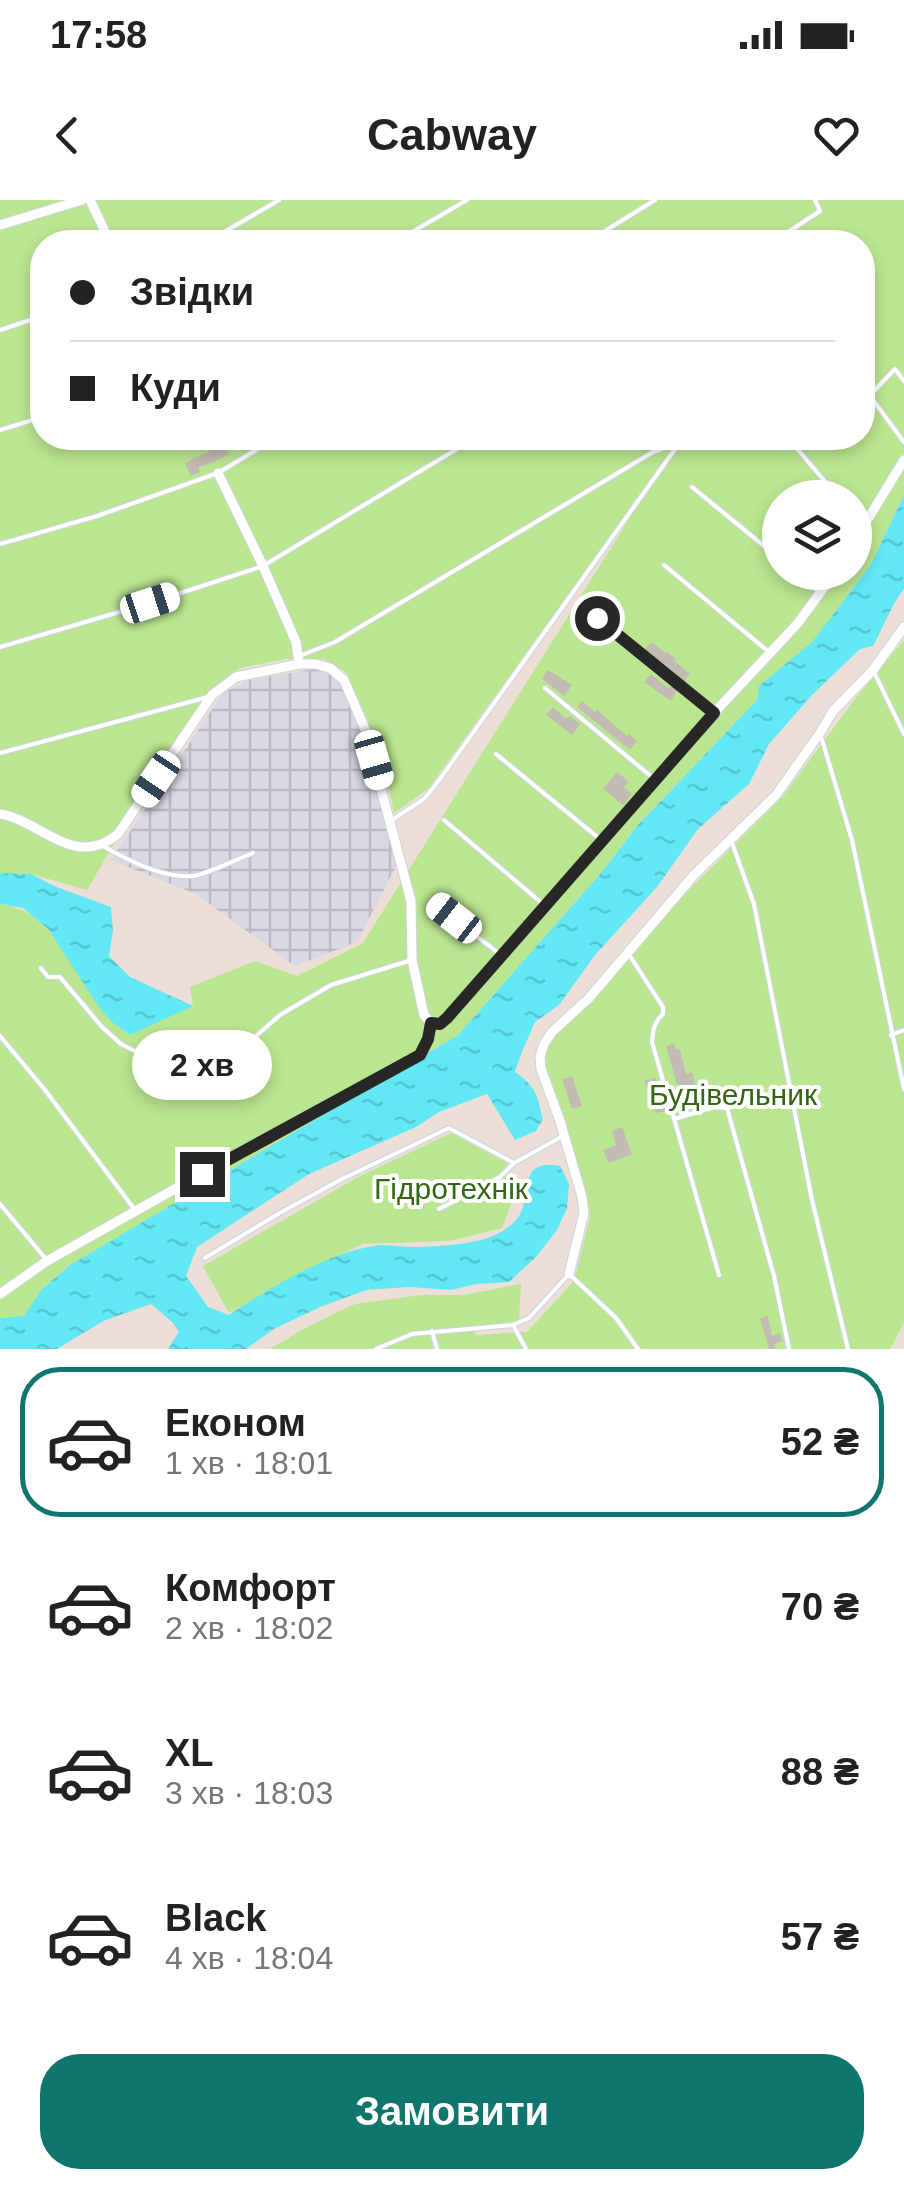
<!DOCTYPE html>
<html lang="uk">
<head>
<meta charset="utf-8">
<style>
  :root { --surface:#fff; --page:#f2f2f2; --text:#222; --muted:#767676; --line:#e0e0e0; --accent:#0f766e }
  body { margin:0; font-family:Arial,sans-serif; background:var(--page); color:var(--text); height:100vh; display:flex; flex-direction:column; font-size:38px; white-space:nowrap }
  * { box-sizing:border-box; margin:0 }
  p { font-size:32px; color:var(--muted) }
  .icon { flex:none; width:55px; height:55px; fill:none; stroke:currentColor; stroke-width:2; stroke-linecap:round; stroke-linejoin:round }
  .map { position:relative; height:1149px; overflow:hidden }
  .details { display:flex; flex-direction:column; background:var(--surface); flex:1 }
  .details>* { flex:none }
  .hud { position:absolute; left:30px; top:30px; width:845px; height:220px; border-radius:40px; box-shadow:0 5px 15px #0003; display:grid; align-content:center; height:220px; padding:0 40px; background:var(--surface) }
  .fabs { position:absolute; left:762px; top:280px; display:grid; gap:20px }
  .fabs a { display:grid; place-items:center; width:110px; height:110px; border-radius:50%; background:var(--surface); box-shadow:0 5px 15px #0003; font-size:50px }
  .end { position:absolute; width:45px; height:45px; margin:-22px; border:12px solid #272727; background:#fff; box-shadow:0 0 0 5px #fff }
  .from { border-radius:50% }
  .bubble { position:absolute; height:70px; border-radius:35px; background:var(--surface); box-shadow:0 5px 15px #0003; font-size:32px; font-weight:700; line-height:70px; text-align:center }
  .car { position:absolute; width:30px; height:60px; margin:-30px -15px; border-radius:12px; box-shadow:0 0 8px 2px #0007; background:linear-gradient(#fff 24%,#345 0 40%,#fff 0 76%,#345 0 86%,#fff 0) }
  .hud b { display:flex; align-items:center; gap:35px; height:95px; font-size:38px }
  .hud b+b { border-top:2px solid var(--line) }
  .hud i { width:25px; height:25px; background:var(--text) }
  ul { padding:18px 0 0; list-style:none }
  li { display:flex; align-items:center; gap:30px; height:150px; margin:0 20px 15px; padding:0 20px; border:5px solid transparent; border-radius:40px }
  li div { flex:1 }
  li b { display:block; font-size:38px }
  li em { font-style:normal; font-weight:700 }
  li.active { border-color:var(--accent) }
  li>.icon { width:90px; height:90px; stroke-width:1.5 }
  .button { display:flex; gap:20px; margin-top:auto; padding:20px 40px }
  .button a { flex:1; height:115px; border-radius:40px; background:var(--accent); color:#fff; font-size:40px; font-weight:700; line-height:115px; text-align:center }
  .status { display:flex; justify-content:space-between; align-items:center; height:70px; padding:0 50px; background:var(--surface); direction:ltr }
  .status svg { height:28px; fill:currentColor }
  header { display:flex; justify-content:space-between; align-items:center; height:130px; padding:0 40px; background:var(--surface); font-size:45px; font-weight:700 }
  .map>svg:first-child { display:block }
  .industrial { fill:url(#industrial-grid) }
  .garden { fill:#bbe690; fill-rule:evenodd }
  .water { fill:url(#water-ripples) }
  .building { fill:#c2bbb4 }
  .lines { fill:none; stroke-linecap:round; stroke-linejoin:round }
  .lane-casing { stroke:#cdd4e2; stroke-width:6 }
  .street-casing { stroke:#cdd4e2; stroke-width:11 }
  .lane { stroke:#fff; stroke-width:4 }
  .street { stroke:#fff; stroke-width:9 }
  .route { stroke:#272727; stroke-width:12 }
  .labels { text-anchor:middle; stroke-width:8; stroke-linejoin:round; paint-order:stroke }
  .park-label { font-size:30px; fill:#336715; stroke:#fff }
</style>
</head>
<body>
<div class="status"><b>17:58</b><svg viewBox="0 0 49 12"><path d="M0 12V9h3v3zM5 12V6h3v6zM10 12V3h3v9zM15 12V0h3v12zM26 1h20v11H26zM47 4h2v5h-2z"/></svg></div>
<header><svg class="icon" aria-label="back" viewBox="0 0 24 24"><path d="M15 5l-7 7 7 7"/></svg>Cabway<svg class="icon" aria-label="heart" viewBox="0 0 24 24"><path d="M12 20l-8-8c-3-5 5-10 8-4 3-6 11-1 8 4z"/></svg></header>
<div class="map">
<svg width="904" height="1149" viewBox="0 0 904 1149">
  <defs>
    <pattern id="industrial-grid" width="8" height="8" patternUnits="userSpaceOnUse" patternTransform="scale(2.5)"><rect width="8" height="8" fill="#dad9e3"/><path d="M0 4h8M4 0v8" fill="none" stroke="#bbbac3"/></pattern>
    <pattern id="water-ripples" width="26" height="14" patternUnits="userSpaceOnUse" patternTransform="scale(2.5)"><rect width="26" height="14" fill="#62e7f5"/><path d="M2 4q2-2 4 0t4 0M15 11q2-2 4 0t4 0" fill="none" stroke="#55c6d2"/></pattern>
  </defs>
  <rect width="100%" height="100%" fill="#ebdfd7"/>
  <!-- industrial -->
  <polygon class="industrial" points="313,469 328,472 339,481 361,533 397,664 357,742 295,766 196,694 111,660 223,493 246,481"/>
  <!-- garden -->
  <g class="garden">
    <path d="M 0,0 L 904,0 L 904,295 L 870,366 L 812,442 L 760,486 L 757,500 L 637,626 L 601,673 L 458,835 L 70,1065 L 41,1090 L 24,1117 L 0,1118 L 0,704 C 33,710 43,722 61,748 L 193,806 L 190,787 L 255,761 L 297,776 L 363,743 L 673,249 L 428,589 L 394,613 L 389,588 L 365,514 L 346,472 L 324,459 L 285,459 L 240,468 L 213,488 L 152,579 L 87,690 L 31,674 L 0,673 ZM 42,42 L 862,42 L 862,238 L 42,238 ZM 780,298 L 855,298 L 855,372 L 780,372 Z"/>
    <polygon points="904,440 904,1123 890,1149 270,1149 307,1127 355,1104 421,1095 464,1095 521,1084 519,1122 473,1126 476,1135 527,1132 574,1081 590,1017 560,904 549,880 543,853 556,833 591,801 680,699 783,596 855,499"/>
    <polygon points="451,933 507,963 514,996 502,1028 449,1041 362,1044 229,1113 203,1066 358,977"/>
  </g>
  <!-- water -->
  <g class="water">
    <path d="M 904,295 L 904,389 C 892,403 883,428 873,446 L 860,449 L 812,495 L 769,544 L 749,584 L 698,629 L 657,687 L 595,755 L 559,805 L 535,822 L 521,854 L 515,872 C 537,887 537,896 543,919 L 536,931 L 515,940 L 487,894 L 439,912 L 416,927 L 309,974 L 197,1047 L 186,1076 L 208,1107 L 229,1115 C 266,1090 329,1052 374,1046 C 386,1044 399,1047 412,1047 C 435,1047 459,1045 481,1040 C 495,1036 511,1028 519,1016 C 533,995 516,958 560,966 L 569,984 L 567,1008 L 557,1030 L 536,1057 L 509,1082 L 477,1084 L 451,1090 L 409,1087 L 366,1090 L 320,1107 L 274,1129 L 246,1149 L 168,1149 L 179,1132 L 173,1123 L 151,1104 L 103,1121 L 57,1149 L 0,1149 L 0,1118 L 24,1116 L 41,1090 L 70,1065 L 458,835 L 601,673 L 637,626 L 757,500 L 759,486 L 812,442 L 870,366 Z"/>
    <polygon points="0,673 31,674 54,686 111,707 113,731 109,756 130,777 193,806 130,835 112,822 101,810 48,729 23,708 0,704"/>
  </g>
  <!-- building -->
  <g class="building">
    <polygon points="222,243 229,255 198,268 200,272 191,276 185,263 210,251 209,250"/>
    <polygon points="588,393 622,418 616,426 597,411 592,414 595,422 588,430 580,424 593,409 582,400"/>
    <polygon points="651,442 666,453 667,452 676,459 674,461 690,474 684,481 645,449"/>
    <polygon points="548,470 572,485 564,496 542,479"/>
    <polygon points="651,474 668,488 672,485 677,490 671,501 644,482"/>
    <polygon points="582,501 595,512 597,510 627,536 629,534 637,541 630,550 577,507"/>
    <polygon points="553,507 566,519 570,516 580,524 572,535 546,515"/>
    <polygon points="617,572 629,582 624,587 632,594 623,605 603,589"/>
    <polygon points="674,843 676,850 680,849 686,874 692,872 695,884 678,888 666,846"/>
    <polygon points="572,876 582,906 572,909 562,879"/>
    <polygon points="656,878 666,911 656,913 644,881"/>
    <polygon points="622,927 632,954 609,963 603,950 616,945 612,931"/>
    <polygon points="768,1116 772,1136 780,1133 782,1141 774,1144 775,1149 769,1149 760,1118"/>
  </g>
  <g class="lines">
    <defs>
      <g id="lane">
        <polyline points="207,42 279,0"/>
        <polyline points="395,42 467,0"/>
        <polyline points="587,42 655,0"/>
        <polyline points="773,42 820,11 815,0"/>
        <polyline points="862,61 862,92"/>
        <polyline points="0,130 42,116"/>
        <polyline points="862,185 904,242"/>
        <polyline points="871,194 895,169 904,181"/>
        <polyline points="0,230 42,217"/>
        <polyline points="788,238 839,298"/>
        <polyline points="692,287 780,359"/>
        <polyline points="0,344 97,316 218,273 276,238"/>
        <polyline points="664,365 769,452"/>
        <polyline points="796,372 819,392"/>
        <polyline points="597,417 714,512"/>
        <polyline points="0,447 150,403 263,366 475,238"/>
        <polyline points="302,455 335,442 653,252 680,242"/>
        <polyline points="873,470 904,534"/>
        <polyline points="545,488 653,578"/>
        <polyline points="820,533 852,640 904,889"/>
        <polyline points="0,553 208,497"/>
        <polyline points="496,554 601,640"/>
        <polyline points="392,620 424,599 440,579 680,242 686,238"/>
        <polyline points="444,620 543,704"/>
        <polyline points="731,640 754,704 812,1000 848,1149"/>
        <path d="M 103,646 C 127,660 164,679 193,676 C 208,674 237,659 253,653"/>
        <polyline points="431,701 501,755"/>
        <path d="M 628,753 L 663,807 L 663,814 C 654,822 653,830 652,842 L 719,1075"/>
        <polyline points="41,768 48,777 60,777 102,827 121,844 153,860 206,864 224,861 247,844 280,815 331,785 412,760"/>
        <polyline points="891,835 904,830"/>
        <polyline points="0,836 45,890 135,1010"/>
        <polyline points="674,919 714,907 727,908 774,1076 789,1149"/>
        <polyline points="0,1004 45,1058"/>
        <polyline points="439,1009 500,977 514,963 563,936"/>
        <polyline points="205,1058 278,1014 340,980 449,928 514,963"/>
        <polyline points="513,1125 526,1149"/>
        <polyline points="432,1131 437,1149"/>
        <polyline points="376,1149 412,1134 513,1125 529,1118 569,1074 616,1118 638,1149"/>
      </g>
      <g id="street">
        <polyline points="90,0 110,42"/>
        <polyline points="0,25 82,0"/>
        <polyline points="218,273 263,366 296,442 299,464"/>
        <polyline points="855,340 904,260"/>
        <path d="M 0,614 C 42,621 74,670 118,634 L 212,495 L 236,477 L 299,464 L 315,464 L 330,468 L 344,480 L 365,529 L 411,701 L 412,760 L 424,815 L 431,823 L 428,839 L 420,855 L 235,955 L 47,1061 L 0,1094"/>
        <polyline points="431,823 440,824 447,819 714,513 798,423 835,372"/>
        <polyline points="569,1074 584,1013 582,997 560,921 541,869 540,857 544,844 552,832 589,798 694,675 776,595 820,533 833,511 873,470 904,427"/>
      </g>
    </defs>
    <!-- lane casing -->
    <use href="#lane" class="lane-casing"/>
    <!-- street casing -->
    <use href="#street" class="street-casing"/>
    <!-- lane -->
    <use href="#lane" class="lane"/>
    <!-- street -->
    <use href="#street" class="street"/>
  </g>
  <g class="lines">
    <!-- route -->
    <polyline class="route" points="202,974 420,855 428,839 431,823 440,824 447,818 714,513 597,418"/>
  </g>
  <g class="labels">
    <!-- park labels -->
    <g class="park-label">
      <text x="733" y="905">Будівельник</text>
      <text x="451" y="999">Гідротехнік</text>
    </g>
  </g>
</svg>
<div class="fabs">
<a><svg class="icon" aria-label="layers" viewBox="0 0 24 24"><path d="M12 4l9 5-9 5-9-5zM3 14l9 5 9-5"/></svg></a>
</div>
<i class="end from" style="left:597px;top:418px"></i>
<i class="end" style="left:202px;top:974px"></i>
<div class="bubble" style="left:132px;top:830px;width:140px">2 хв</div>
<i class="car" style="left:150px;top:403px;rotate:72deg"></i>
<i class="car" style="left:374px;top:560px;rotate:164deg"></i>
<i class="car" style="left:156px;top:579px;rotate:214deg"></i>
<i class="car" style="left:454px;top:718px;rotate:308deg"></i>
<div class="hud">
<b><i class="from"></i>Звідки</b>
<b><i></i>Куди</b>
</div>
</div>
<section class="details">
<ul>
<li class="active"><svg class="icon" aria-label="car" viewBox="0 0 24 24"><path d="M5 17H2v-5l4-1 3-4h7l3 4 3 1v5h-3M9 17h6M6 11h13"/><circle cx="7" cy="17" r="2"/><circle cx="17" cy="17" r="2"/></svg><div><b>Економ</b><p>1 хв · 18:01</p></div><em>52 ₴</em></li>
<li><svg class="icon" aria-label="car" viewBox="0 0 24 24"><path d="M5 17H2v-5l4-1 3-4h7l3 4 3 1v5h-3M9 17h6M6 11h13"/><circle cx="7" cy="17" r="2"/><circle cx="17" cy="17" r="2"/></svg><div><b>Комфорт</b><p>2 хв · 18:02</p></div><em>70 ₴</em></li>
<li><svg class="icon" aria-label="car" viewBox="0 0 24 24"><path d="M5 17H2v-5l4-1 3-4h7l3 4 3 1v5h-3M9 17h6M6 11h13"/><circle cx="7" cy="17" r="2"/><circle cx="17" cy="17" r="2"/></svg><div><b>XL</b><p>3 хв · 18:03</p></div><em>88 ₴</em></li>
<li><svg class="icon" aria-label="car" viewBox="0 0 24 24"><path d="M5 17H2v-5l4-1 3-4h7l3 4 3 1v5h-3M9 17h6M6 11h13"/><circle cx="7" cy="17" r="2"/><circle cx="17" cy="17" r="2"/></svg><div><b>Black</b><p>4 хв · 18:04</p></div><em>57 ₴</em></li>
</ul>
<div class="button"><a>Замовити</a></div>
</section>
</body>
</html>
